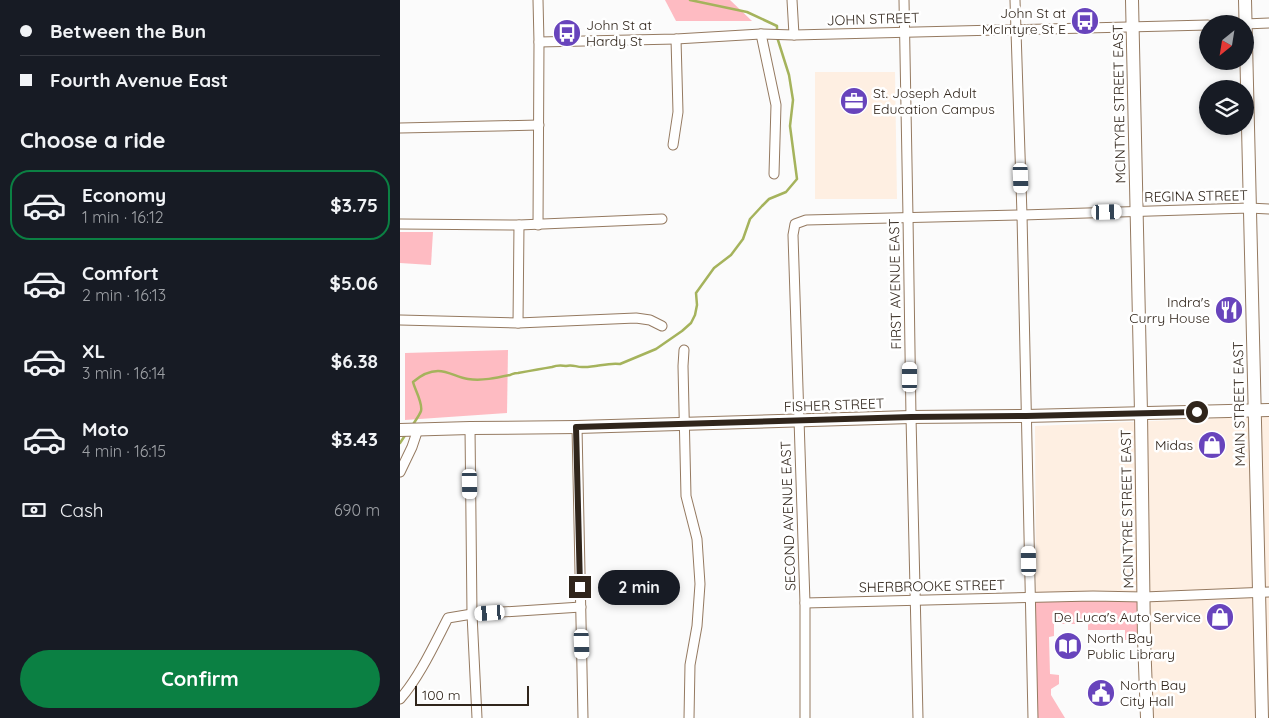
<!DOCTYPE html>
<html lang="en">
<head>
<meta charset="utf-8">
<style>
  :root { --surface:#171b24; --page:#20242c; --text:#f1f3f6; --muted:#9ea1a6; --line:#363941; --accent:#0b8043 }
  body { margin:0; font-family:Quicksand,sans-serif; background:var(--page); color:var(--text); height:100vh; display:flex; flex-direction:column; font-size:19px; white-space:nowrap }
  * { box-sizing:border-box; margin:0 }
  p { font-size:16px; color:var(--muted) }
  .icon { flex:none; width:28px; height:28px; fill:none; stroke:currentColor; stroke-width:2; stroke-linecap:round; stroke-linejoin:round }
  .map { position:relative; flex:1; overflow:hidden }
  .drawer { display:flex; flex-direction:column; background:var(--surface); width:400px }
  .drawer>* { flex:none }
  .top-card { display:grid; align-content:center; height:110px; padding:0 20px; background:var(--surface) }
  .needle { width:32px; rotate:210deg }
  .controls { position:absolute; left:799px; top:15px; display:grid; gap:10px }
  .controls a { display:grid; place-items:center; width:55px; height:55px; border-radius:50%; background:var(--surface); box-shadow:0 2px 8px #0003; font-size:25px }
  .scale { position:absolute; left:15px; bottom:12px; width:114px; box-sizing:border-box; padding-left:5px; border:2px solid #30251b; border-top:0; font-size:14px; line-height:18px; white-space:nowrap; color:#30251b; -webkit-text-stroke:4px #fff; paint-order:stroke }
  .end { position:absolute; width:22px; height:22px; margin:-11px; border:6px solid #30251b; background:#fff; box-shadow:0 0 0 2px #fff }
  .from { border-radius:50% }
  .bubble { position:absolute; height:35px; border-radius:18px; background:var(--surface); box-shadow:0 2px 8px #0003; font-size:16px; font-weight:700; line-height:35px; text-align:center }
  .car { position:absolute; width:15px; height:30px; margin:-15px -8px; border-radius:6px; box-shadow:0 0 4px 1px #0007; background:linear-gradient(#fff 24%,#345 0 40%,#fff 0 76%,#345 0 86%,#fff 0) }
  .top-card b { display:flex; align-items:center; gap:18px; height:48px; font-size:19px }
  .top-card b+b { border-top:1px solid var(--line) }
  .top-card i { width:12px; height:12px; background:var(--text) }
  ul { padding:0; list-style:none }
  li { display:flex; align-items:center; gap:15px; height:70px; margin:0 10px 8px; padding:0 10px; border:2px solid transparent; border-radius:20px }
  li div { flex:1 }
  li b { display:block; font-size:19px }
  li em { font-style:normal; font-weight:700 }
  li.current { border-color:var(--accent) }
  li>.icon { width:45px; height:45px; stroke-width:1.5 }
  h2 { padding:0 20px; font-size:22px; line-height:60px }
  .pay { display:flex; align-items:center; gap:12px; height:55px; padding:0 20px; font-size:19px }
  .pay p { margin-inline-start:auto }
  .button { display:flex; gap:10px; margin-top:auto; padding:10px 20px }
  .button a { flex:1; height:58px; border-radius:30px; background:var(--accent); color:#fff; font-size:20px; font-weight:700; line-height:58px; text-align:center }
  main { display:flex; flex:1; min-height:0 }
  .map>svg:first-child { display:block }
  .built { fill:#feefe2 }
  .green { fill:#febbc2 }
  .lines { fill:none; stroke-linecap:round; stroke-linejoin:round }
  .stream { stroke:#a5b35c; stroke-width:2.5 }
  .street-casing { stroke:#957a61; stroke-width:11 }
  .secondary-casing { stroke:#957a61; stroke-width:14 }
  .street { stroke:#fff; stroke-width:9 }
  .secondary { stroke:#fff; stroke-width:12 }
  .route { stroke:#30251b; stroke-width:6 }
  .labels { text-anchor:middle; stroke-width:5; stroke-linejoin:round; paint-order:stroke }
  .poi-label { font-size:14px; fill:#30251b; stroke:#fff; text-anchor:end }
  .street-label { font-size:14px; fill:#30251b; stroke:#fff }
</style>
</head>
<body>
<main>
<section class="drawer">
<div class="top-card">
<b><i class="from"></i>Between the Bun</b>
<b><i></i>Fourth Avenue East</b>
</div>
<h2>Choose a ride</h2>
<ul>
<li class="current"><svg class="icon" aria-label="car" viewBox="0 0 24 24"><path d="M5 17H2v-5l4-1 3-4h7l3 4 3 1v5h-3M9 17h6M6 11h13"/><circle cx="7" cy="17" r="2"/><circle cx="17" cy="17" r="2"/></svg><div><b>Economy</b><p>1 min · 16:12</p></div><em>$3.75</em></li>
<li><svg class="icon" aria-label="car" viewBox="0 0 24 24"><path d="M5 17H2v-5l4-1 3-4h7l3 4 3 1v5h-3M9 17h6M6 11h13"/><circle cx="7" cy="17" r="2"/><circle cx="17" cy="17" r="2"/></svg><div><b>Comfort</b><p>2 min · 16:13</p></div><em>$5.06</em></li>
<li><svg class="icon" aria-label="car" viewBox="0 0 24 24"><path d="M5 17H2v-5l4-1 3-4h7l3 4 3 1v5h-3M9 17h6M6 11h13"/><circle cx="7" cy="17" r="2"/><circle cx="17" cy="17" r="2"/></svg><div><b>XL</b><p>3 min · 16:14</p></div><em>$6.38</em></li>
<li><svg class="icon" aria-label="car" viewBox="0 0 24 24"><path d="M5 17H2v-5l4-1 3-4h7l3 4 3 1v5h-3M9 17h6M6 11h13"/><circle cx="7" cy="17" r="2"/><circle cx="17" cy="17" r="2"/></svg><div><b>Moto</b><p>4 min · 16:15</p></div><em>$3.43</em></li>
</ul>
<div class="pay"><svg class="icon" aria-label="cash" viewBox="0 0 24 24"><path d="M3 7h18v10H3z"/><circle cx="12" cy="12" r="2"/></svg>Cash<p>690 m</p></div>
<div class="button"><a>Confirm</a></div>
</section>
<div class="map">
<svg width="869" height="718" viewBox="0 0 869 718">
  <rect width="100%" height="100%" fill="#fbfbfb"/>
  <!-- built -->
  <g class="built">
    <polygon points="415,72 495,72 497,199 415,199"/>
    <polygon points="869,416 869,718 747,718 744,597 636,598 635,426"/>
  </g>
  <!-- green -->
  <g class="green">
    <polygon points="265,0 330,0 352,21 276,21"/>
    <polygon points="0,232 33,232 31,265 0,263"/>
    <polygon points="108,350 107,413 5,420 5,353"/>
    <polygon points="744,597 744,639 725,640 725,630 688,630 688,624 654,624 654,636 649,637 650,674 659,675 659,684 651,689 651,695 665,718 633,718 629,598"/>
  </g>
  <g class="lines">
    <!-- stream -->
    <g class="stream">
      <polyline points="290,0 347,12 377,26 377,32"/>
      <path d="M 12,426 C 15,421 19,416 21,411 C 23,403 15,390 13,382 C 20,376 29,371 38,371 C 49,371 58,378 68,379 C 82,381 96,378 110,375 C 113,374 114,373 118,373 C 129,371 140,369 152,367 C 157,365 161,365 166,366 C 172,364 176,367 182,367 C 195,368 208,362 220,364 L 256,349 L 282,331 L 291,323 L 295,315 L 297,305 L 296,293 L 314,268 L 331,255 L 343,239 L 350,219 L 362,206 L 369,199 L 386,192 L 397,179 L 390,126 L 393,100 L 389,75 L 377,37"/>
      <polyline points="0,443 6,434"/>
    </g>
    <defs>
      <g id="street">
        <polyline points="392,0 394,35"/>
        <polyline points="504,0 508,217 511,417 518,718"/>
        <polyline points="615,0 622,215 633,718"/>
        <polyline points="845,24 869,23"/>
        <polyline points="361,34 376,105 374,174"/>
        <polyline points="139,42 276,39 361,34 394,35 808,25"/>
        <polyline points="0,128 139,125"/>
        <polyline points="273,145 278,112 276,39"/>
        <polyline points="0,224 119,225 262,219"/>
        <polyline points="138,225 139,42 138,0"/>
        <polyline points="0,320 118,323 236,318 250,320 262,326"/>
        <polyline points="118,323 119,225"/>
        <polyline points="284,350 283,366 286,496 297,539 300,584 297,626 290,665 289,718"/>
        <polyline points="177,427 183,718"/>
        <polyline points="70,428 72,614 77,718"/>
        <polyline points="0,472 12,447 18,429"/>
        <polyline points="405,603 693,596 744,597 869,592"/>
        <path d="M 0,699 C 19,678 35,643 48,618 L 72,614 L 181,607"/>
        <polyline points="405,718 405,603 393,235 395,224 406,220 622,215 849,208 869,209"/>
      </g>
      <g id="secondary">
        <polyline points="732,0 741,413 744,639 747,718"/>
        <polyline points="845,0 862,718"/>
        <polyline points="0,430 70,428 177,427 511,417 626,416 869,410"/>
      </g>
    </defs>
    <!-- street casing -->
    <use href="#street" class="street-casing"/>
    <!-- secondary casing -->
    <use href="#secondary" class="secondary-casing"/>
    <!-- street -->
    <use href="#street" class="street"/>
    <!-- secondary -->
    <use href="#secondary" class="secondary"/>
  </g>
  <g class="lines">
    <!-- route -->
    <polyline class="route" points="180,587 176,427 511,417 626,416 797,412"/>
  </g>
  <!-- icons -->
  <defs>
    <symbol id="bus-disc" viewBox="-11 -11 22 22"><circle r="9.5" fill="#6844bc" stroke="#fff"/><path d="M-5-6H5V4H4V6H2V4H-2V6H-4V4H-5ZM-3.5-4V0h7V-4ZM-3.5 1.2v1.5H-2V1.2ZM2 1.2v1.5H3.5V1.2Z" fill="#fff"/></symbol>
    <symbol id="office-disc" viewBox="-11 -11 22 22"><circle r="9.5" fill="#6844bc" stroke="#fff"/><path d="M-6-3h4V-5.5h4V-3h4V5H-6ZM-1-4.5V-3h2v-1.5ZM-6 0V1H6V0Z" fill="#fff"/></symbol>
    <symbol id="restaurant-disc" viewBox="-11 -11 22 22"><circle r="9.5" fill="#6844bc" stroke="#fff"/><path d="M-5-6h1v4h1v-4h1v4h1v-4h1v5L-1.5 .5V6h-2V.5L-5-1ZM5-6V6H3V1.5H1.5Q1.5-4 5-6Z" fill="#fff"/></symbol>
    <symbol id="shop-disc" viewBox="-11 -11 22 22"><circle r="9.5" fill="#6844bc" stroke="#fff"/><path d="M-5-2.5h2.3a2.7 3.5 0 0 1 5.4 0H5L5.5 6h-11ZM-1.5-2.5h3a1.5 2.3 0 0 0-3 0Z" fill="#fff"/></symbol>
    <symbol id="library-disc" viewBox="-11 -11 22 22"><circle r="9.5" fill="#6844bc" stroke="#fff"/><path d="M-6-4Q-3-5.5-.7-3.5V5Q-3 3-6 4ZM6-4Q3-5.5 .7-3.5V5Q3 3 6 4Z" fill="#fff"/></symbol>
    <symbol id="civic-disc" viewBox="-11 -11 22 22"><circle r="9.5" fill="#6844bc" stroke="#fff"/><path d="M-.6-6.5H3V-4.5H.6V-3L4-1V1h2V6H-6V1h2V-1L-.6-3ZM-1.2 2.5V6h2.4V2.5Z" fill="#fff"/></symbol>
  </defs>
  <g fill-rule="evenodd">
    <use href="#bus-disc" x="669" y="5" width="32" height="32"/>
    <use href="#bus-disc" x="151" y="17" width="32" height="32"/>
    <use href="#office-disc" x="438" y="85" width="32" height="32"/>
    <use href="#restaurant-disc" x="813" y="294" width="32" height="32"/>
    <use href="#shop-disc" x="796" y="429" width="32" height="32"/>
    <use href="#shop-disc" x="804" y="601" width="32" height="32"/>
    <use href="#library-disc" x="652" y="630" width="32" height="32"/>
    <use href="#civic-disc" x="685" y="677" width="32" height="32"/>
  </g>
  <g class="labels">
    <!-- poi labels -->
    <g class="poi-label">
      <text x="666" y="18">John St at<tspan x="666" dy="16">McIntyre St E</tspan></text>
      <text x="186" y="30" text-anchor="start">John St at<tspan x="186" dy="16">Hardy St</tspan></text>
      <text x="473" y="98" text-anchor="start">St. Joseph Adult<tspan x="473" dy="16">Education Campus</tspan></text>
      <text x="810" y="307">Indra's<tspan x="810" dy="16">Curry House</tspan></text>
      <text x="793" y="450">Midas</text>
      <text x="801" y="622">De Luca's Auto Service</text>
      <text x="687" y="643" text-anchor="start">North Bay<tspan x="687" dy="16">Public Library</tspan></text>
      <text x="720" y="690" text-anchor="start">North Bay<tspan x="720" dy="16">City Hall</tspan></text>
    </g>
    <!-- street labels -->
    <g class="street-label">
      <text transform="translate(473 19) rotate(-2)" y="5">JOHN STREET</text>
      <text transform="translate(719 104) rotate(-91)" y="5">MCINTYRE STREET EAST</text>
      <text transform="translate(796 196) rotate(-1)" y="5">REGINA STREET</text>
      <text transform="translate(495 284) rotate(-91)" y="5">FIRST AVENUE EAST</text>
      <text transform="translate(839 404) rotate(-91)" y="5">MAIN STREET EAST</text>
      <text transform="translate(434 405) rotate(-2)" y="5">FISHER STREET</text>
      <text transform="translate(727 509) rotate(-91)" y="5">MCINTYRE STREET EAST</text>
      <text transform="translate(388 516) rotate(-92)" y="5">SECOND AVENUE EAST</text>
      <text transform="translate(532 586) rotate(-1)" y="5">SHERBROOKE STREET</text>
    </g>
  </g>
</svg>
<div class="controls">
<a><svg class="needle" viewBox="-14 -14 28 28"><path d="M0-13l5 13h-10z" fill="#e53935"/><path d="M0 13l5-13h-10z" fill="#9ea1a6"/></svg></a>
<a><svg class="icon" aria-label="layers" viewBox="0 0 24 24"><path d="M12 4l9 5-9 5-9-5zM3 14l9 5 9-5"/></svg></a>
</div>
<div class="scale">100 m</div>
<i class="end from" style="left:797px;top:412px"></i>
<i class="end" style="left:180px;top:587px"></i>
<div class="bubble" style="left:198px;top:570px;width:82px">2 min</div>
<i class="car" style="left:621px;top:178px;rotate:178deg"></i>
<i class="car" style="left:707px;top:212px;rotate:88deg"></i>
<i class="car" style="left:510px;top:377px;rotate:0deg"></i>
<i class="car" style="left:70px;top:484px;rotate:179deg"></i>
<i class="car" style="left:629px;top:561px;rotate:359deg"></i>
<i class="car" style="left:90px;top:613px;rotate:266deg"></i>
<i class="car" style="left:182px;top:644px;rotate:178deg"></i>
</div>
</main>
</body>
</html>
